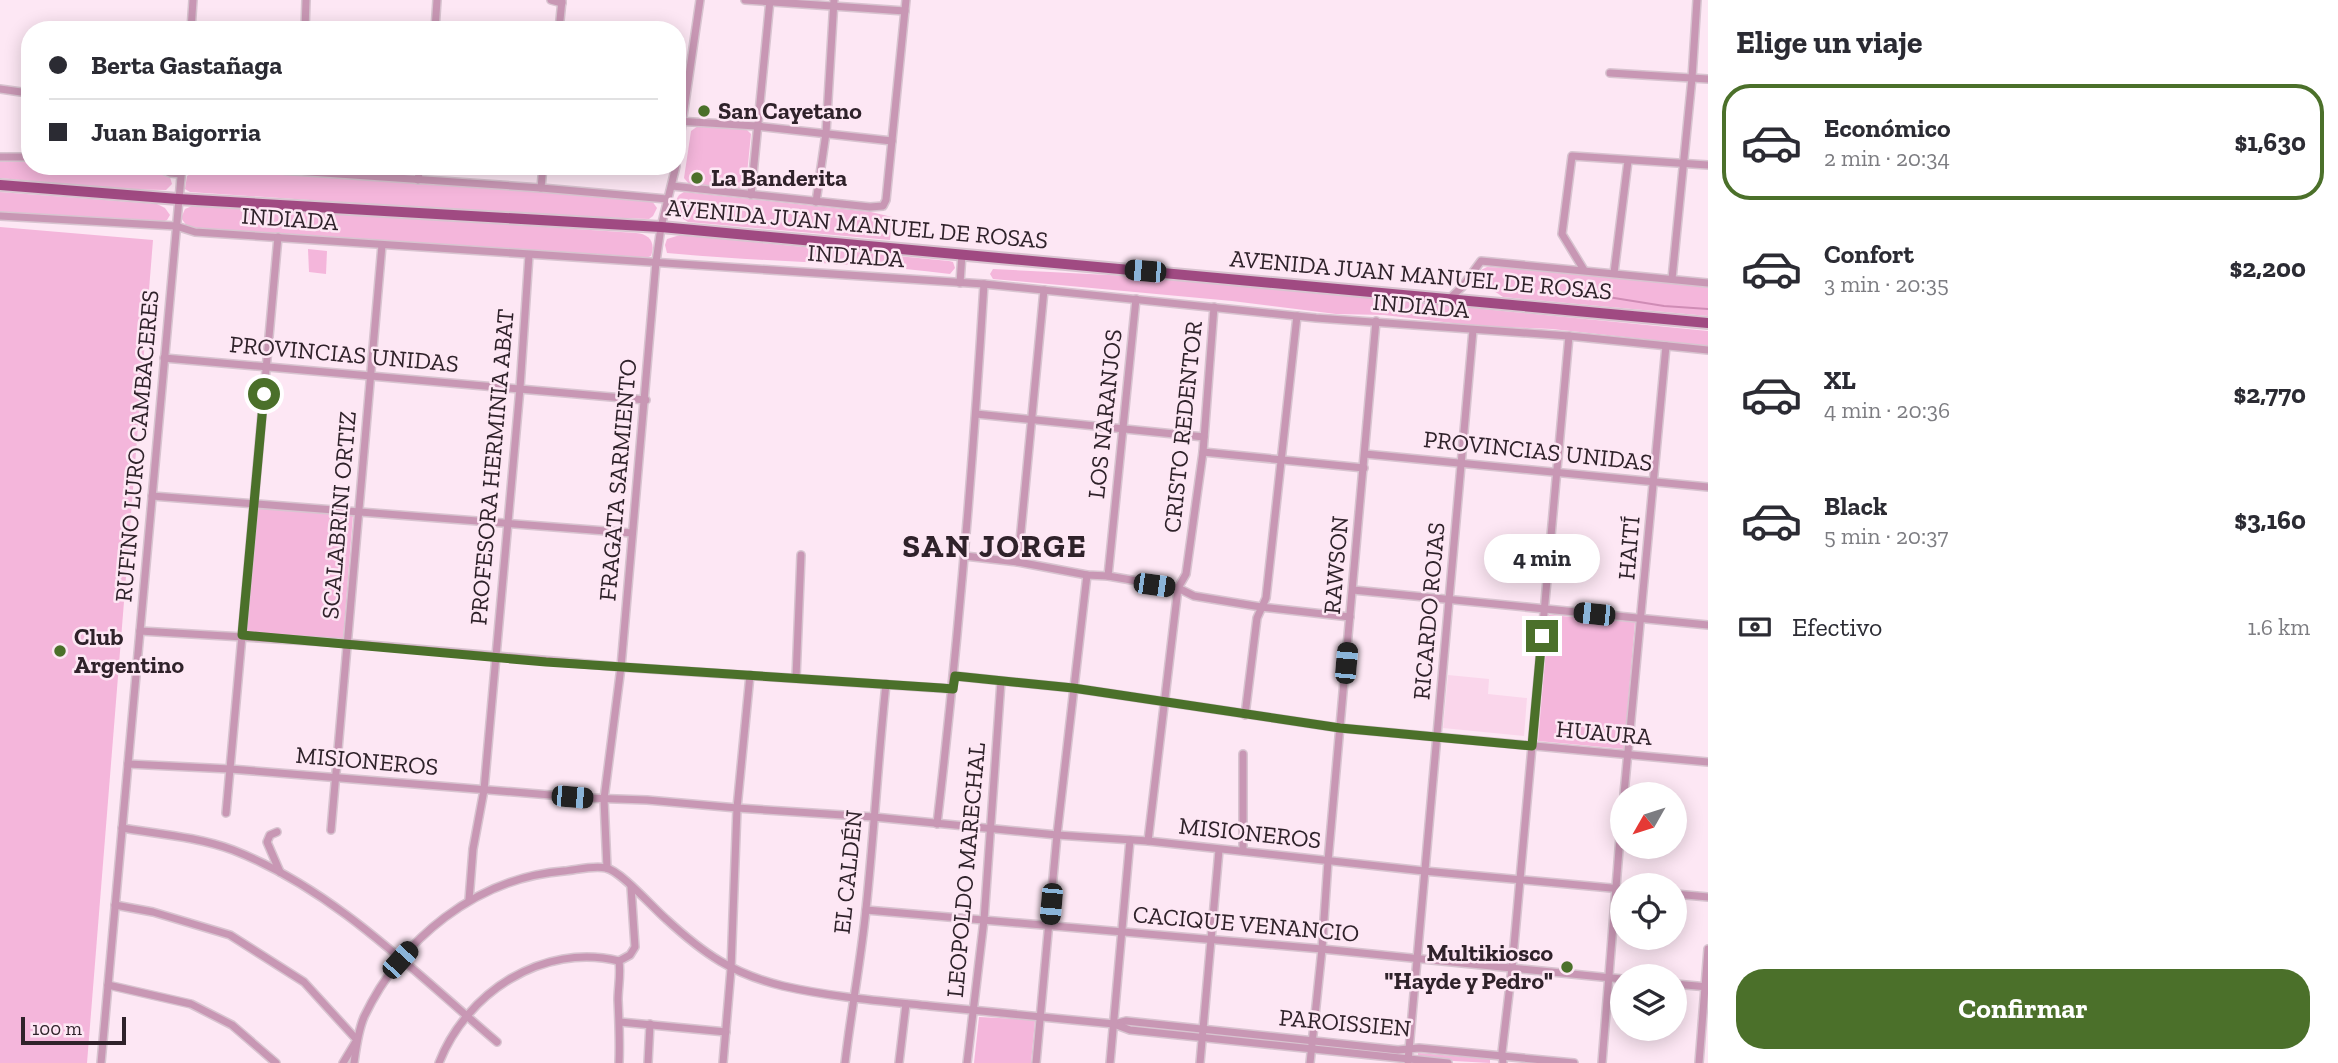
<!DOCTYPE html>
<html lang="es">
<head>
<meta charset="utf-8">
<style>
  :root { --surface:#fff; --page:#f2f2f3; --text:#2b2b33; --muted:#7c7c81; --line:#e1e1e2; --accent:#4b702a }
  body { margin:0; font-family:"Zilla Slab",serif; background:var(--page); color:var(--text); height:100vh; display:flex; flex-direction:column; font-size:26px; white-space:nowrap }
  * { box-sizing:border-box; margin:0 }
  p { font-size:23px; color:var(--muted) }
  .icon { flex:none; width:38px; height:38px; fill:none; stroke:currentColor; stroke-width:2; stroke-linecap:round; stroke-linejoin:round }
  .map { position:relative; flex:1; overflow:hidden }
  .side { display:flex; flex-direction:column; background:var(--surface); width:630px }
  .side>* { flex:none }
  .guide { position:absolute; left:21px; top:21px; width:665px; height:154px; border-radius:28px; box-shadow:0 4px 18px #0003; display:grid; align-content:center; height:154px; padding:0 28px; background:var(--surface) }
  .needle { width:46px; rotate:231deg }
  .controls { position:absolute; left:1610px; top:782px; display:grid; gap:14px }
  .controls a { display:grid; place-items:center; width:77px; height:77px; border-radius:50%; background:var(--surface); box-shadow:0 4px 18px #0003; font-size:35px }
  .scale { position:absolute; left:21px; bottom:18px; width:105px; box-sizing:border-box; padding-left:7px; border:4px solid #2f222a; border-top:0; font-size:19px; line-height:24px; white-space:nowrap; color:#2f222a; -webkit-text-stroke:5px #fde7f4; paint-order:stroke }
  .end { position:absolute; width:32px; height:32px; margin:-16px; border:9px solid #4b702a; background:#fff; box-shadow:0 0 0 4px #fff }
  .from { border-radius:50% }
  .bubble { position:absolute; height:49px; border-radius:24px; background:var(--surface); box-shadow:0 4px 18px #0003; font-size:23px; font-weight:700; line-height:49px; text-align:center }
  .car { position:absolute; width:21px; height:42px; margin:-21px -10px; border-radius:9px; box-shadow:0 0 5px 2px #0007; background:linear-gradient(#222 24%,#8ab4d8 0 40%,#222 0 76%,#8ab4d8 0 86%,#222 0) }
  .guide b { display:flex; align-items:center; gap:24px; height:66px; font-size:26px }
  .guide b+b { border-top:2px solid var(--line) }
  .guide i { width:18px; height:18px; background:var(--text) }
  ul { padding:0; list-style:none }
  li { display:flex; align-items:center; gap:21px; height:116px; margin:0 14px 10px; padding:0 14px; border:4px solid transparent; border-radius:28px }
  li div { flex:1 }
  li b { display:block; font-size:26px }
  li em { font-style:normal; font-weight:700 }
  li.active { border-color:var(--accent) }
  li>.icon { width:63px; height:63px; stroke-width:1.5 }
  h2 { padding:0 28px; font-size:32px; line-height:84px }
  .pay { display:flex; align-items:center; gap:18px; height:77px; padding:0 28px; font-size:26px }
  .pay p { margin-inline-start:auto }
  .primary-button { display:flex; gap:14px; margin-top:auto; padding:14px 28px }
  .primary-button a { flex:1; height:80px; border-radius:28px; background:var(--accent); color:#fff; font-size:28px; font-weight:700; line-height:80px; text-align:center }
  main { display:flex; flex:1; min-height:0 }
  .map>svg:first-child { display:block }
  .built { fill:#fad6eb }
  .green { fill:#f4b6db }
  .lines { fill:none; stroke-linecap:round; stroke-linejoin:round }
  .stream { stroke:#cf8cb5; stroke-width:2 }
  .minor-casing { stroke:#d8c4d0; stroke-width:10 }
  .primary-casing { stroke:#d8c4d0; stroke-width:14 }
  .minor { stroke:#c897b4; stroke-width:7 }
  .primary { stroke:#a04a82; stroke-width:10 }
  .route { stroke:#4b702a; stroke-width:9 }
  .poi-dot { fill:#4b702a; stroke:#fde7f4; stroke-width:2.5 }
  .labels { text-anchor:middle; stroke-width:5; stroke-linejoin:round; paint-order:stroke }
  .poi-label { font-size:24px; font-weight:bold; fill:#2f222a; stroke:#fde7f4; text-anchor:start }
  .street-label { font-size:24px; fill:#2f222a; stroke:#fde7f4 }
  .district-label { font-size:32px; font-weight:bold; letter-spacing:2px; fill:#2f222a; stroke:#fde7f4 }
</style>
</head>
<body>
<main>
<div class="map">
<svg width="1708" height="1063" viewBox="0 0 1708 1063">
  <rect width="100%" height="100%" fill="#fde7f4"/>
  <!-- built -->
  <polygon class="built" points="1448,675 1489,679 1488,694 1527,698 1524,736 1443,728"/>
  <!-- green -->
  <g class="green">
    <polygon points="698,126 746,129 751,134 746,184 739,189 689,184 684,178 691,131"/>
    <path d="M 0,159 L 30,160 L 30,166 C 68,166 138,158 170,177 L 172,184 L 166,190 L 112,189 L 0,178 Z"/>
    <polygon points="205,170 315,175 605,197 652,201 657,208 653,216 649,219 516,214 190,192 185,189 187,176 192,173"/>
    <polygon points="0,192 157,204 165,208 170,215 167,220 160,223 0,214"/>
    <polygon points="684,192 871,212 892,217 890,240 688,222 674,213 672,207 679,195"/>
    <path d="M 192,206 L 263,208 L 636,233 C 649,234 656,242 651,256 L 646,258 L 350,240 L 192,228 L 187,226 L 181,218 L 185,209 Z"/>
    <polygon points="0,227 153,240 87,1063 0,1063"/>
    <path d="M 680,235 L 949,261 L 953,262 L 955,268 L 950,274 C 856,262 761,262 667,253 L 665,245 L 667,239 Z"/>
    <polygon points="308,249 327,251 326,274 309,272"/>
    <polygon points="1487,267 1579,271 1708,285 1708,316 1503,297 1485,285 1477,276 1479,271"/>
    <polygon points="993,269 1128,276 1219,283 1708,331 1708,346 1552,329 1478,326 1384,315 1336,314 1232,301 993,279 990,274"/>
    <polygon points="255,507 353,515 343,640 245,632"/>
    <polygon points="1549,615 1635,622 1624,749 1538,741"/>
    <polygon points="979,1017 1035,1020 1031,1063 974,1063"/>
    <polygon points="1418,1053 1490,1059 1490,1063 1418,1059"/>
  </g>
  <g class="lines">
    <!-- stream -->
    <polyline class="stream" points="1577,292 1664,306 1708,309"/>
    <defs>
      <g id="minor">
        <polyline points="551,0 562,3"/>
        <polyline points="745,0 905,11"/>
        <polyline points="191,30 193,0"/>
        <polyline points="305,30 306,0"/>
        <polyline points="435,30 437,0"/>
        <polyline points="559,30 562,0"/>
        <polyline points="1610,73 1708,79"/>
        <polyline points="0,89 21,92"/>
        <polyline points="677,121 756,126 892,141"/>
        <polyline points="0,157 30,157"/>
        <polyline points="677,158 700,0"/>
        <polyline points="153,166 170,173 181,174"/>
        <polyline points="223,166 541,188 667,199"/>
        <polyline points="418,180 420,166"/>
        <polyline points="672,186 870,207 883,206 886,200 906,0"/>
        <polyline points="541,188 543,166"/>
        <polyline points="751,195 770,0"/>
        <polyline points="816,202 826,133 834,0"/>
        <polyline points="0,216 176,226 195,232 984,284 1316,318 1569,336 1708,350"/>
        <polyline points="1584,270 1562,234 1572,156 1708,165"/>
        <polyline points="1614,273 1628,161"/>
        <polyline points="1672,279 1692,78 1697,0"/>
        <polyline points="960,283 962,254"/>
        <polyline points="1449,299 1462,287 1481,261 1708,283"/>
        <polyline points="164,358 646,400"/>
        <polyline points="976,414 1204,437"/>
        <polyline points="1203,452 1364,468"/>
        <polyline points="1365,454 1708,487"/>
        <polyline points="152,496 632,533"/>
        <polyline points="965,556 1018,562 1087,575 1108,576 1178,588 1194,596 1261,607 1350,617"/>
        <polyline points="1018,562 1044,290"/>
        <polyline points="1108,576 1136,299"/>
        <polyline points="1353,590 1708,625"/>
        <polyline points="140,631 346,643 621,667 953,689"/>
        <polyline points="955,676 1073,688 1340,728 1708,762"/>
        <polyline points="796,678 801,555"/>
        <polyline points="1245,715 1257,618 1266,598 1297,316"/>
        <polyline points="1243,754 1243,851"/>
        <polyline points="128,764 230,769 587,798 647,800 737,808 874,817 1057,835 1148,841 1424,871 1622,889"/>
        <polyline points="1624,794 1666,346"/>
        <polyline points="226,813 278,237"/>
        <path d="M 937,824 C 958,645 973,465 984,284"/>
        <path d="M 122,828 C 159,834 198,837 233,850 C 335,890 414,972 497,1042"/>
        <polyline points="331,830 382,245"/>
        <polyline points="277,832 270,835 267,842 280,872"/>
        <polyline points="1148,841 1178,588 1186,574 1203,452 1214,307"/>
        <polyline points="607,868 604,799 621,667 656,262 661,227 676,166"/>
        <polyline points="1675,894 1708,897"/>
        <polyline points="469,900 473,849 484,790 520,388 529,255"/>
        <polyline points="115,905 153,912 230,935 304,982 357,1040"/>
        <polyline points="866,910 1322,949 1622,979"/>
        <polyline points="1675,984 1708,987"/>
        <polyline points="108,985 191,1004 232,1025 276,1063"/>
        <polyline points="620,1022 726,1032"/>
        <polyline points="1114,1024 1126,1021 1398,1050 1419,1048 1574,1063"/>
        <polyline points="1408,1061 1473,330"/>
        <polyline points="101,1063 182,166"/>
        <polyline points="343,1063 355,1043"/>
        <path d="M 354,1063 C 356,1048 358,1031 364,1017 C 401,939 476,878 564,871 C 576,870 594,865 606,868 C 621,871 653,908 666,919 C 704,954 733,974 783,986 C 831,997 881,1001 930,1006 C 991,1012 1052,1018 1114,1024 L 1130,1030 L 1448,1063"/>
        <path d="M 439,1063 C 466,993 543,942 619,961"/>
        <path d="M 619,1063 C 620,1042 619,1021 618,1000 C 618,987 621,975 619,961 L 630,955 L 635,947 L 631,887"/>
        <polyline points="648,1063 650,1024"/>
        <polyline points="723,1063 731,969 737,808 750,675"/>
        <path d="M 845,1063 C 851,1011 861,960 866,909 C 874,834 878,759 886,684"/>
        <polyline points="899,1063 906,1004"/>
        <polyline points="967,1063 984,920 1001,681"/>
        <polyline points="1036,1063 1057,835 1087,575"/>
        <polyline points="1110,1063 1130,840"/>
        <polyline points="1200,1063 1219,850"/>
        <polyline points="1310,1063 1322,949 1328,861 1376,321"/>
        <polyline points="1503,1063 1502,1052 1512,968 1569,336"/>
        <polyline points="1602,1063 1622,812"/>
        <polyline points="1699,1063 1708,949"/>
      </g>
      <polyline id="primary" points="0,185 178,199 661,227 1708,323"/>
    </defs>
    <!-- minor casing -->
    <use href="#minor" class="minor-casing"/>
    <!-- primary casing -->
    <use href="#primary" class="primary-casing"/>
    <!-- minor -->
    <use href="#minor" class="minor"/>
    <!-- primary -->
    <use href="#primary" class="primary"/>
  </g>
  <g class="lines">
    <!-- route -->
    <polyline class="route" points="264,394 242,635 546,662 941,688 953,689 955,676 1073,688 1340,728 1532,746 1542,636"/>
  </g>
  <!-- markers -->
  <g class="poi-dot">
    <circle cx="704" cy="111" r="7"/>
    <circle cx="697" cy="178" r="7"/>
    <circle cx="60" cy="651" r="7"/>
    <circle cx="1567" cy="967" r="7"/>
  </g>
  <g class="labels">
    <!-- poi labels -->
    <g class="poi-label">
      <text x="718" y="119">San Cayetano</text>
      <text x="711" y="186">La Banderita</text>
      <text x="74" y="645">Club<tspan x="74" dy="28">Argentino</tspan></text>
      <text x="1553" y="961" text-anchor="end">Multikiosco<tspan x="1553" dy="28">"Hayde y Pedro"</tspan></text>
    </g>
    <!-- street labels -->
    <g class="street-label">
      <text transform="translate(290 219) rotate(4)" y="8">INDIADA</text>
      <text transform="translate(857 224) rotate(5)" y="8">AVENIDA JUAN MANUEL DE ROSAS</text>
      <text transform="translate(856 256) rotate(4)" y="8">INDIADA</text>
      <text transform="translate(1421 275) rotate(5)" y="8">AVENIDA JUAN MANUEL DE ROSAS</text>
      <text transform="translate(1421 306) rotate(5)" y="8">INDIADA</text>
      <text transform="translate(344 354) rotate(5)" y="8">PROVINCIAS UNIDAS</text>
      <text transform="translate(1105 414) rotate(-84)" y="8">LOS NARANJOS</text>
      <text transform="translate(1183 427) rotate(-84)" y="8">CRISTO REDENTOR</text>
      <text transform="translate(137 446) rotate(-85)" y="8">RUFINO LURO CAMBACERES</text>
      <text transform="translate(1538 451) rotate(6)" y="8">PROVINCIAS UNIDAS</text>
      <text transform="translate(492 467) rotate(-85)" y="8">PROFESORA HERMINIA ABAT</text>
      <text transform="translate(618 480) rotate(-85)" y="8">FRAGATA SARMIENTO</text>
      <text transform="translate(339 515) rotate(-85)" y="8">SCALABRINI ORTIZ</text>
      <text transform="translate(1629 548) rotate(-85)" y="8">HAITÍ</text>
      <text transform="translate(1336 565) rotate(-85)" y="8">RAWSON</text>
      <text transform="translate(1429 611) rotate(-85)" y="8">RICARDO ROJAS</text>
      <text transform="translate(1604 733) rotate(5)" y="8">HUAURA</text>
      <text transform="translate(367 761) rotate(5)" y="8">MISIONEROS</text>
      <text transform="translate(1250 833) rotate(6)" y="8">MISIONEROS</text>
      <text transform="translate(966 870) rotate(-85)" y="8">LEOPOLDO MARECHAL</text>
      <text transform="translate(848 872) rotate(-84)" y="8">EL CALDÉN</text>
      <text transform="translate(1246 924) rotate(5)" y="8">CACIQUE VENANCIO</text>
      <text transform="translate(1345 1023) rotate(5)" y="8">PAROISSIEN</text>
    </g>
    <!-- district labels -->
    <g class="district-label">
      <text x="995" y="557">SAN JORGE</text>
    </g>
  </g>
</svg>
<div class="controls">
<a><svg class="needle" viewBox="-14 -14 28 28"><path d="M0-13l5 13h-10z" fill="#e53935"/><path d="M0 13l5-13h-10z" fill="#7c7c81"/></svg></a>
<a><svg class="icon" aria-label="locate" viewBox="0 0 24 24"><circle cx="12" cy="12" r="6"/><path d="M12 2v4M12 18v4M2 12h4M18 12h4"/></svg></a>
<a><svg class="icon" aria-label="layers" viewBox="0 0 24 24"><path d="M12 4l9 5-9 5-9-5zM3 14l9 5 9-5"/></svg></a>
</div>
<div class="scale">100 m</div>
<i class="end from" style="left:264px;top:394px"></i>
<i class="end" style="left:1542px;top:636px"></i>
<div class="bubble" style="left:1484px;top:534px;width:116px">4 min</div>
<i class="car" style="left:1145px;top:271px;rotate:275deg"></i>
<i class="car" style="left:1154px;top:585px;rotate:98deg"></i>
<i class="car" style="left:1594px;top:614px;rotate:276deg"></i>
<i class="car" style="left:1346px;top:663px;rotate:5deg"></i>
<i class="car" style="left:572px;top:797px;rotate:95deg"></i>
<i class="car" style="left:1051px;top:904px;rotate:185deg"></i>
<i class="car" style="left:400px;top:960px;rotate:42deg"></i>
<div class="guide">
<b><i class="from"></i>Berta Gastañaga</b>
<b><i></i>Juan Baigorria</b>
</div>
</div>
<section class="side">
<h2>Elige un viaje</h2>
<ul>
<li class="active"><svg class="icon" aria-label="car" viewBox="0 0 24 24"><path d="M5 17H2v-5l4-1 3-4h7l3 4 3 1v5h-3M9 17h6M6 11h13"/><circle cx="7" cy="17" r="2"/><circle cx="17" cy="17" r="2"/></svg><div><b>Económico</b><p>2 min · 20:34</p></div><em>$1,630</em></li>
<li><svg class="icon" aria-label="car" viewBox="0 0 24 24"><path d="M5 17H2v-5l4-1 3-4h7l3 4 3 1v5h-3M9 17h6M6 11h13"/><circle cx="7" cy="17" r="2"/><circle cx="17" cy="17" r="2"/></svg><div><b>Confort</b><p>3 min · 20:35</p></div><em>$2,200</em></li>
<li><svg class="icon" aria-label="car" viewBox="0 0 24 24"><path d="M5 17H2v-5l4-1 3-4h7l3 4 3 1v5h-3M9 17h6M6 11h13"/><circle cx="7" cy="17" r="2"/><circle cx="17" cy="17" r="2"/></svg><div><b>XL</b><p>4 min · 20:36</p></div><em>$2,770</em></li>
<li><svg class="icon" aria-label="car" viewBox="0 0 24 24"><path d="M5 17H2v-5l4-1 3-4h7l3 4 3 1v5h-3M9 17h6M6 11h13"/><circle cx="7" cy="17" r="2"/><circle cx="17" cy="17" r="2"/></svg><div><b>Black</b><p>5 min · 20:37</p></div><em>$3,160</em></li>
</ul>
<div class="pay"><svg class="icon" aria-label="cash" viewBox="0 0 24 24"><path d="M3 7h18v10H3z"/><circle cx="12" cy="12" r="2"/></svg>Efectivo<p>1.6 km</p></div>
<div class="primary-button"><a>Confirmar</a></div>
</section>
</main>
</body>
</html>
